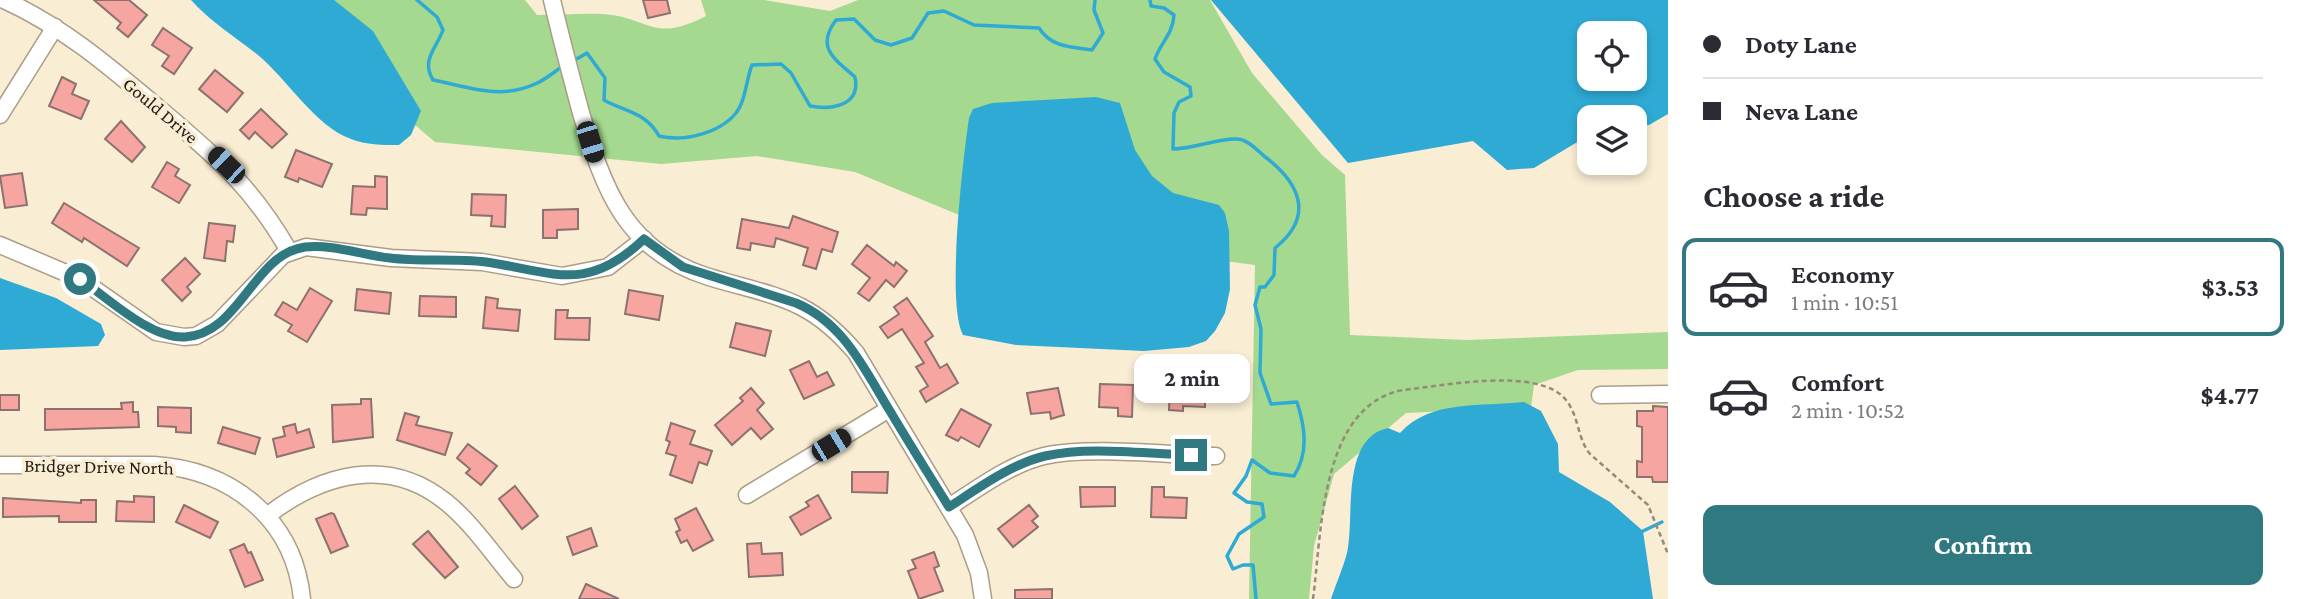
<!DOCTYPE html>
<html lang="en">
<head>
<meta charset="utf-8">
<style>
  :root { --surface:#fff; --page:#f7f7f7; --text:#2b2b33; --muted:#7c7c81; --line:#e1e1e2; --accent:#317980 }
  body { margin:0; font-family:"Crimson Pro",serif; background:var(--page); color:var(--text); height:100vh; display:flex; flex-direction:column; font-size:26px; white-space:nowrap }
  * { box-sizing:border-box; margin:0 }
  p { font-size:23px; color:var(--muted) }
  .icon { flex:none; width:38px; height:38px; fill:none; stroke:currentColor; stroke-width:2; stroke-linecap:round; stroke-linejoin:round }
  .map { position:relative; flex:1; overflow:hidden }
  .details { display:flex; flex-direction:column; background:var(--surface); width:630px }
  .details>* { flex:none }
  .hud { display:grid; align-content:center; height:154px; padding:0 35px; background:var(--surface) }
  .fabs { position:absolute; left:1577px; top:21px; display:grid; gap:14px }
  .fabs a { display:grid; place-items:center; width:70px; height:70px; border-radius:14px; background:var(--surface); box-shadow:0 4px 10px #0003; font-size:35px }
  .end { position:absolute; width:32px; height:32px; margin:-16px; border:9px solid #317980; background:#fff; box-shadow:0 0 0 4px #fff }
  .from { border-radius:50% }
  .bubble { position:absolute; height:49px; border-radius:14px; background:var(--surface); box-shadow:0 4px 10px #0003; font-size:23px; font-weight:700; line-height:49px; text-align:center }
  .car { position:absolute; width:21px; height:42px; margin:-21px -10px; border-radius:9px; box-shadow:0 0 5px 2px #0007; background:linear-gradient(#222 24%,#8ab4d8 0 40%,#222 0 76%,#8ab4d8 0 86%,#222 0) }
  .hud b { display:flex; align-items:center; gap:24px; height:66px; font-size:26px }
  .hud b+b { border-top:2px solid var(--line) }
  .hud i { width:18px; height:18px; background:var(--text) }
  ul { padding:0; list-style:none }
  li { display:flex; align-items:center; gap:21px; height:98px; margin:0 14px 10px; padding:0 21px; border:4px solid transparent; border-radius:14px }
  li div { flex:1 }
  li b { display:block; font-size:26px }
  li em { font-style:normal; font-weight:700 }
  li.selected { border-color:var(--accent) }
  li>.icon { width:63px; height:63px; stroke-width:1.5 }
  h2 { padding:0 35px; font-size:32px; line-height:84px }
  .cta { display:flex; gap:14px; margin-top:auto; padding:14px 35px }
  .cta a { flex:1; height:80px; border-radius:14px; background:var(--accent); color:#fff; font-size:28px; font-weight:700; line-height:80px; text-align:center }
  main { display:flex; flex:1; min-height:0 }
  .map>svg:first-child { display:block }
  .green { fill:#a4d98f }
  .water { fill:#2eaad4; fill-rule:evenodd }
  .lines { fill:none; stroke-linecap:round; stroke-linejoin:round }
  .stream { stroke:#2eaad4; stroke-width:3.5 }
  .building { fill:#f6a5a1; stroke:#8d716f; stroke-width:2 }
  .minor-casing { stroke:#aa9e87; stroke-width:19 }
  .path { stroke:#948b7a; stroke-width:2.5; stroke-dasharray:5 3.5; stroke-linecap:butt }
  .minor { stroke:#fff; stroke-width:16 }
  .route { stroke:#317980; stroke-width:9 }
  .labels { text-anchor:middle; stroke-width:7; stroke-linejoin:round; paint-order:stroke }
  .street-label { font-size:19px; fill:#201b13; stroke:#f9edd4 }
</style>
</head>
<body>
<main>
<div class="map">
<svg width="1668" height="599" viewBox="0 0 1668 599">
  <rect width="100%" height="100%" fill="#f9edd4"/>
  <!-- green -->
  <path class="green" d="M 268,0 L 525,0 L 537,15 C 558,15 581,13 602,14 C 650,17 652,44 706,16 L 701,0 L 764,0 L 830,11 L 858,0 L 1210,0 L 1252,73 L 1322,155 L 1345,175 L 1350,335 L 1467,340 L 1668,332 L 1668,369 L 1578,370 L 1534,385 L 1531,407 L 1406,413 L 1334,474 L 1314,546 L 1309,599 L 1249,599 L 1255,265 L 998,231 L 855,172 L 757,156 L 661,164 L 435,142 Z"/>
  <!-- water -->
  <g class="water">
    <path d="M 191,0 L 334,0 L 373,31 L 421,111 L 411,135 L 399,145 C 383,145 366,145 351,139 C 316,127 287,79 258,55 C 235,37 211,22 191,0 Z"/>
    <path d="M 1211,0 L 1668,0 L 1668,114 L 1649,125 L 1635,126 L 1634,117 L 1589,117 L 1589,135 L 1534,168 L 1507,170 L 1473,141 L 1348,163 ZM 1589,33 L 1634,33 L 1634,79 L 1589,79 Z"/>
    <path d="M 1096,97 L 1120,103 L 1135,150 L 1152,176 L 1173,193 L 1219,205 L 1225,213 L 1229,231 L 1230,289 L 1225,313 L 1215,331 L 1206,341 L 1189,347 L 1144,351 L 1016,345 L 963,335 C 946,303 963,159 969,118 L 973,109 L 992,103 Z"/>
    <polygon points="0,278 56,298 101,324 105,335 98,346 0,350"/>
    <path d="M 1524,402 L 1541,411 L 1558,444 L 1559,472 L 1610,502 L 1643,531 L 1653,599 L 1331,599 C 1336,584 1343,568 1347,553 C 1355,518 1340,438 1388,428 L 1400,433 C 1431,399 1481,407 1524,402 Z"/>
  </g>
  <g class="lines">
    <!-- stream -->
    <g class="stream">
      <path d="M 417,0 L 437,17 L 443,30 C 436,49 421,60 433,80 C 469,87 500,100 535,84 C 545,80 554,72 563,66"/>
      <path d="M 1150,0 L 1151,6 L 1164,8 L 1174,15 C 1173,34 1161,42 1155,59 L 1164,72 L 1190,87 L 1191,96 L 1179,102 L 1174,113 L 1173,149 C 1194,149 1218,138 1237,139 C 1247,139 1257,150 1264,156 C 1300,183 1315,216 1275,248 L 1274,275 L 1265,287 L 1260,287 L 1255,305 L 1261,329 L 1260,373 L 1271,404 L 1297,402 C 1305,427 1309,452 1294,476 L 1270,473 L 1252,460 L 1246,476 L 1234,493 L 1247,502 L 1262,504 L 1264,517 L 1239,534 L 1227,556 L 1233,569 L 1243,565 L 1253,565 L 1256,599"/>
      <path d="M 573,61 L 587,53 L 605,78 L 604,100 C 625,112 646,112 659,136 C 682,142 719,134 736,113 C 746,100 746,80 752,65 L 781,64 L 791,73 L 810,106 C 831,110 861,106 855,77 C 835,59 815,48 836,20 L 854,19 L 875,40 L 891,45 L 912,38 L 928,13 L 944,11 L 974,25 L 1039,28 C 1051,47 1070,47 1092,50 L 1103,33 L 1094,10 L 1095,0"/>
      <polyline points="1643,531 1662,522"/>
    </g>
  </g>
  <!-- building -->
  <g class="building">
    <polygon points="94,0 129,0 147,15 128,37 117,28 121,23"/>
    <polygon points="643,0 667,0 670,13 648,18"/>
    <polygon points="163,28 192,48 174,74 162,66 169,56 152,45"/>
    <polygon points="215,70 243,93 227,112 199,89"/>
    <polygon points="62,77 76,84 72,94 89,101 81,119 49,106"/>
    <polygon points="261,109 287,134 272,148 255,132 249,139 240,130"/>
    <polygon points="121,121 145,147 132,162 105,139"/>
    <polygon points="296,150 332,164 322,187 299,178 298,182 285,177"/>
    <polygon points="167,162 179,169 175,176 190,185 179,203 152,187"/>
    <polygon points="22,173 27,205 5,208 0,176"/>
    <polygon points="375,176 387,177 387,209 367,208 366,215 351,214 353,186 375,187"/>
    <polygon points="472,194 506,195 505,227 491,226 492,216 471,215"/>
    <polygon points="64,203 139,248 127,266 84,238 82,242 52,223"/>
    <polygon points="578,209 578,229 557,230 557,238 543,238 543,210"/>
    <polygon points="793,216 838,232 832,252 822,249 816,269 803,265 808,248 776,238 774,247 751,243 750,250 737,248 742,219 789,228"/>
    <polygon points="209,223 235,226 233,242 227,241 225,261 204,258"/>
    <polygon points="867,245 894,266 896,262 907,271 894,287 886,280 869,301 858,293 870,278 852,264"/>
    <polygon points="185,258 200,274 187,287 191,292 182,301 162,280"/>
    <polygon points="310,288 332,301 307,342 288,331 292,325 275,315 283,302 297,310"/>
    <polygon points="357,289 391,293 389,314 355,310"/>
    <polygon points="629,290 663,296 659,320 625,314"/>
    <polygon points="420,296 456,297 456,317 419,316"/>
    <polygon points="486,297 498,299 497,308 520,310 518,331 483,328"/>
    <polygon points="907,298 933,336 925,342 940,368 947,364 958,383 926,402 920,391 928,386 916,367 924,363 902,329 888,338 880,327 899,314 894,307"/>
    <polygon points="556,310 568,310 567,318 590,318 589,340 555,339"/>
    <polygon points="736,323 771,331 765,356 730,347"/>
    <polygon points="809,361 817,377 827,372 834,385 804,399 790,370"/>
    <polygon points="1100,384 1133,385 1132,417 1118,416 1118,408 1099,407"/>
    <polygon points="1170,385 1205,386 1205,407 1183,406 1183,411 1169,410"/>
    <polygon points="751,388 764,403 757,410 773,429 761,439 751,428 732,445 715,425 743,401 740,398"/>
    <polygon points="1058,388 1064,415 1051,419 1050,412 1031,414 1027,393"/>
    <rect x="0" y="395" width="19" height="15"/>
    <polygon points="361,399 371,399 373,437 333,442 332,405 361,404"/>
    <polygon points="133,402 133,412 138,412 139,427 45,430 45,409 122,409 121,403"/>
    <polygon points="1653,406 1668,407 1668,482 1653,482 1652,477 1637,477 1637,461 1642,462 1642,427 1637,426 1637,411 1653,411"/>
    <polygon points="158,407 191,408 191,433 176,432 176,427 158,426"/>
    <polygon points="961,409 991,425 979,447 961,437 958,441 946,435"/>
    <polygon points="405,413 419,417 416,425 452,433 445,455 397,440"/>
    <polygon points="671,423 695,431 690,444 712,451 707,465 699,462 692,483 670,475 676,456 666,453 670,442 666,440"/>
    <polygon points="295,424 297,433 309,429 314,447 277,457 273,439 285,436 283,427"/>
    <polygon points="223,427 260,438 255,454 218,443"/>
    <polygon points="468,444 497,466 481,485 466,473 470,469 457,458"/>
    <polygon points="852,472 888,472 887,493 852,492"/>
    <polygon points="515,486 538,516 522,529 499,499"/>
    <polygon points="1080,487 1115,487 1115,506 1081,507"/>
    <polygon points="1152,487 1164,487 1164,497 1187,498 1186,518 1151,517"/>
    <polygon points="818,495 831,518 801,535 790,517 809,506 806,502"/>
    <polygon points="134,496 154,497 154,522 116,521 117,501 134,502"/>
    <polygon points="3,498 81,503 81,500 96,500 96,522 59,522 59,516 3,517"/>
    <polygon points="184,505 218,522 210,538 176,522"/>
    <polygon points="1029,505 1038,516 1032,521 1038,527 1013,547 998,529"/>
    <polygon points="696,508 713,540 693,551 687,540 681,543 676,532 680,530 675,519"/>
    <polygon points="331,513 334,514 348,546 331,553 316,519"/>
    <polygon points="591,528 597,546 573,555 567,537"/>
    <polygon points="428,531 458,567 445,578 413,544"/>
    <polygon points="761,543 762,554 782,553 783,575 749,577 747,544"/>
    <polygon points="244,544 248,553 251,552 263,580 245,587 230,550"/>
    <polygon points="934,552 939,566 934,568 943,591 919,599 908,571 916,568 912,560"/>
    <polygon points="586,584 619,599 579,599"/>
    <polygon points="1052,589 1052,599 1015,599 1015,590"/>
  </g>
  <g class="lines">
    <defs>
      <g id="minor">
        <path d="M 4,0 C 64,27 111,68 161,110 C 217,158 251,185 289,251"/>
        <path d="M 552,0 C 561,38 571,76 581,113 C 604,189 625,251 709,277 C 775,297 809,297 856,353 L 965,535 L 979,573 L 983,599"/>
        <polyline points="0,115 55,27"/>
        <polyline points="0,245 80,279 156,332 184,337 196,336 217,324 283,255 306,247 391,258 482,262 562,276 608,267 644,239"/>
        <polyline points="1600,395 1668,394"/>
        <path d="M 0,465 L 154,465 C 232,470 294,519 302,599"/>
        <polyline points="747,495 889,409"/>
        <path d="M 949,507 C 977,489 1010,464 1044,456 C 1089,446 1167,455 1216,456"/>
        <path d="M 268,515 C 322,474 388,455 446,502 C 472,523 492,553 514,579"/>
      </g>
    </defs>
    <!-- minor casing -->
    <use href="#minor" class="minor-casing"/>
    <!-- path -->
    <path class="path" d="M 1313,599 C 1322,532 1320,406 1403,390 C 1442,386 1539,366 1566,400 C 1579,416 1577,438 1590,454 L 1648,505 L 1668,554"/>
    <!-- minor -->
    <use href="#minor" class="minor"/>
  </g>
  <g class="lines">
    <!-- route -->
    <path class="route" d="M 80,279 C 108,298 150,339 185,337 C 240,334 253,254 305,247 C 332,244 363,255 390,258 C 421,262 454,258 486,262 C 554,272 586,294 644,239 L 683,267 L 796,303 C 844,323 864,369 890,411 C 909,443 929,475 949,507 C 977,489 1011,464 1045,456 C 1091,446 1144,454 1191,455"/>
  </g>
  <g class="labels">
    <!-- street labels -->
    <g class="street-label">
      <text transform="translate(161 110) rotate(40)" y="7">Gould Drive</text>
      <text transform="translate(99 466) rotate(1)" y="7">Bridger Drive North</text>
    </g>
  </g>
</svg>
<div class="fabs">
<a><svg class="icon" aria-label="locate" viewBox="0 0 24 24"><circle cx="12" cy="12" r="6"/><path d="M12 2v4M12 18v4M2 12h4M18 12h4"/></svg></a>
<a><svg class="icon" aria-label="layers" viewBox="0 0 24 24"><path d="M12 4l9 5-9 5-9-5zM3 14l9 5 9-5"/></svg></a>
</div>
<i class="end from" style="left:80px;top:279px"></i>
<i class="end" style="left:1191px;top:455px"></i>
<div class="bubble" style="left:1134px;top:354px;width:116px">2 min</div>
<i class="car" style="left:590px;top:142px;rotate:163deg"></i>
<i class="car" style="left:226px;top:165px;rotate:314deg"></i>
<i class="car" style="left:831px;top:445px;rotate:59deg"></i>
</div>
<section class="details">
<div class="hud">
<b><i class="from"></i>Doty Lane</b>
<b><i></i>Neva Lane</b>
</div>
<h2>Choose a ride</h2>
<ul>
<li class="selected"><svg class="icon" aria-label="car" viewBox="0 0 24 24"><path d="M5 17H2v-5l4-1 3-4h7l3 4 3 1v5h-3M9 17h6M6 11h13"/><circle cx="7" cy="17" r="2"/><circle cx="17" cy="17" r="2"/></svg><div><b>Economy</b><p>1 min · 10:51</p></div><em>$3.53</em></li>
<li><svg class="icon" aria-label="car" viewBox="0 0 24 24"><path d="M5 17H2v-5l4-1 3-4h7l3 4 3 1v5h-3M9 17h6M6 11h13"/><circle cx="7" cy="17" r="2"/><circle cx="17" cy="17" r="2"/></svg><div><b>Comfort</b><p>2 min · 10:52</p></div><em>$4.77</em></li>
</ul>
<div class="cta"><a>Confirm</a></div>
</section>
</main>
</body>
</html>
